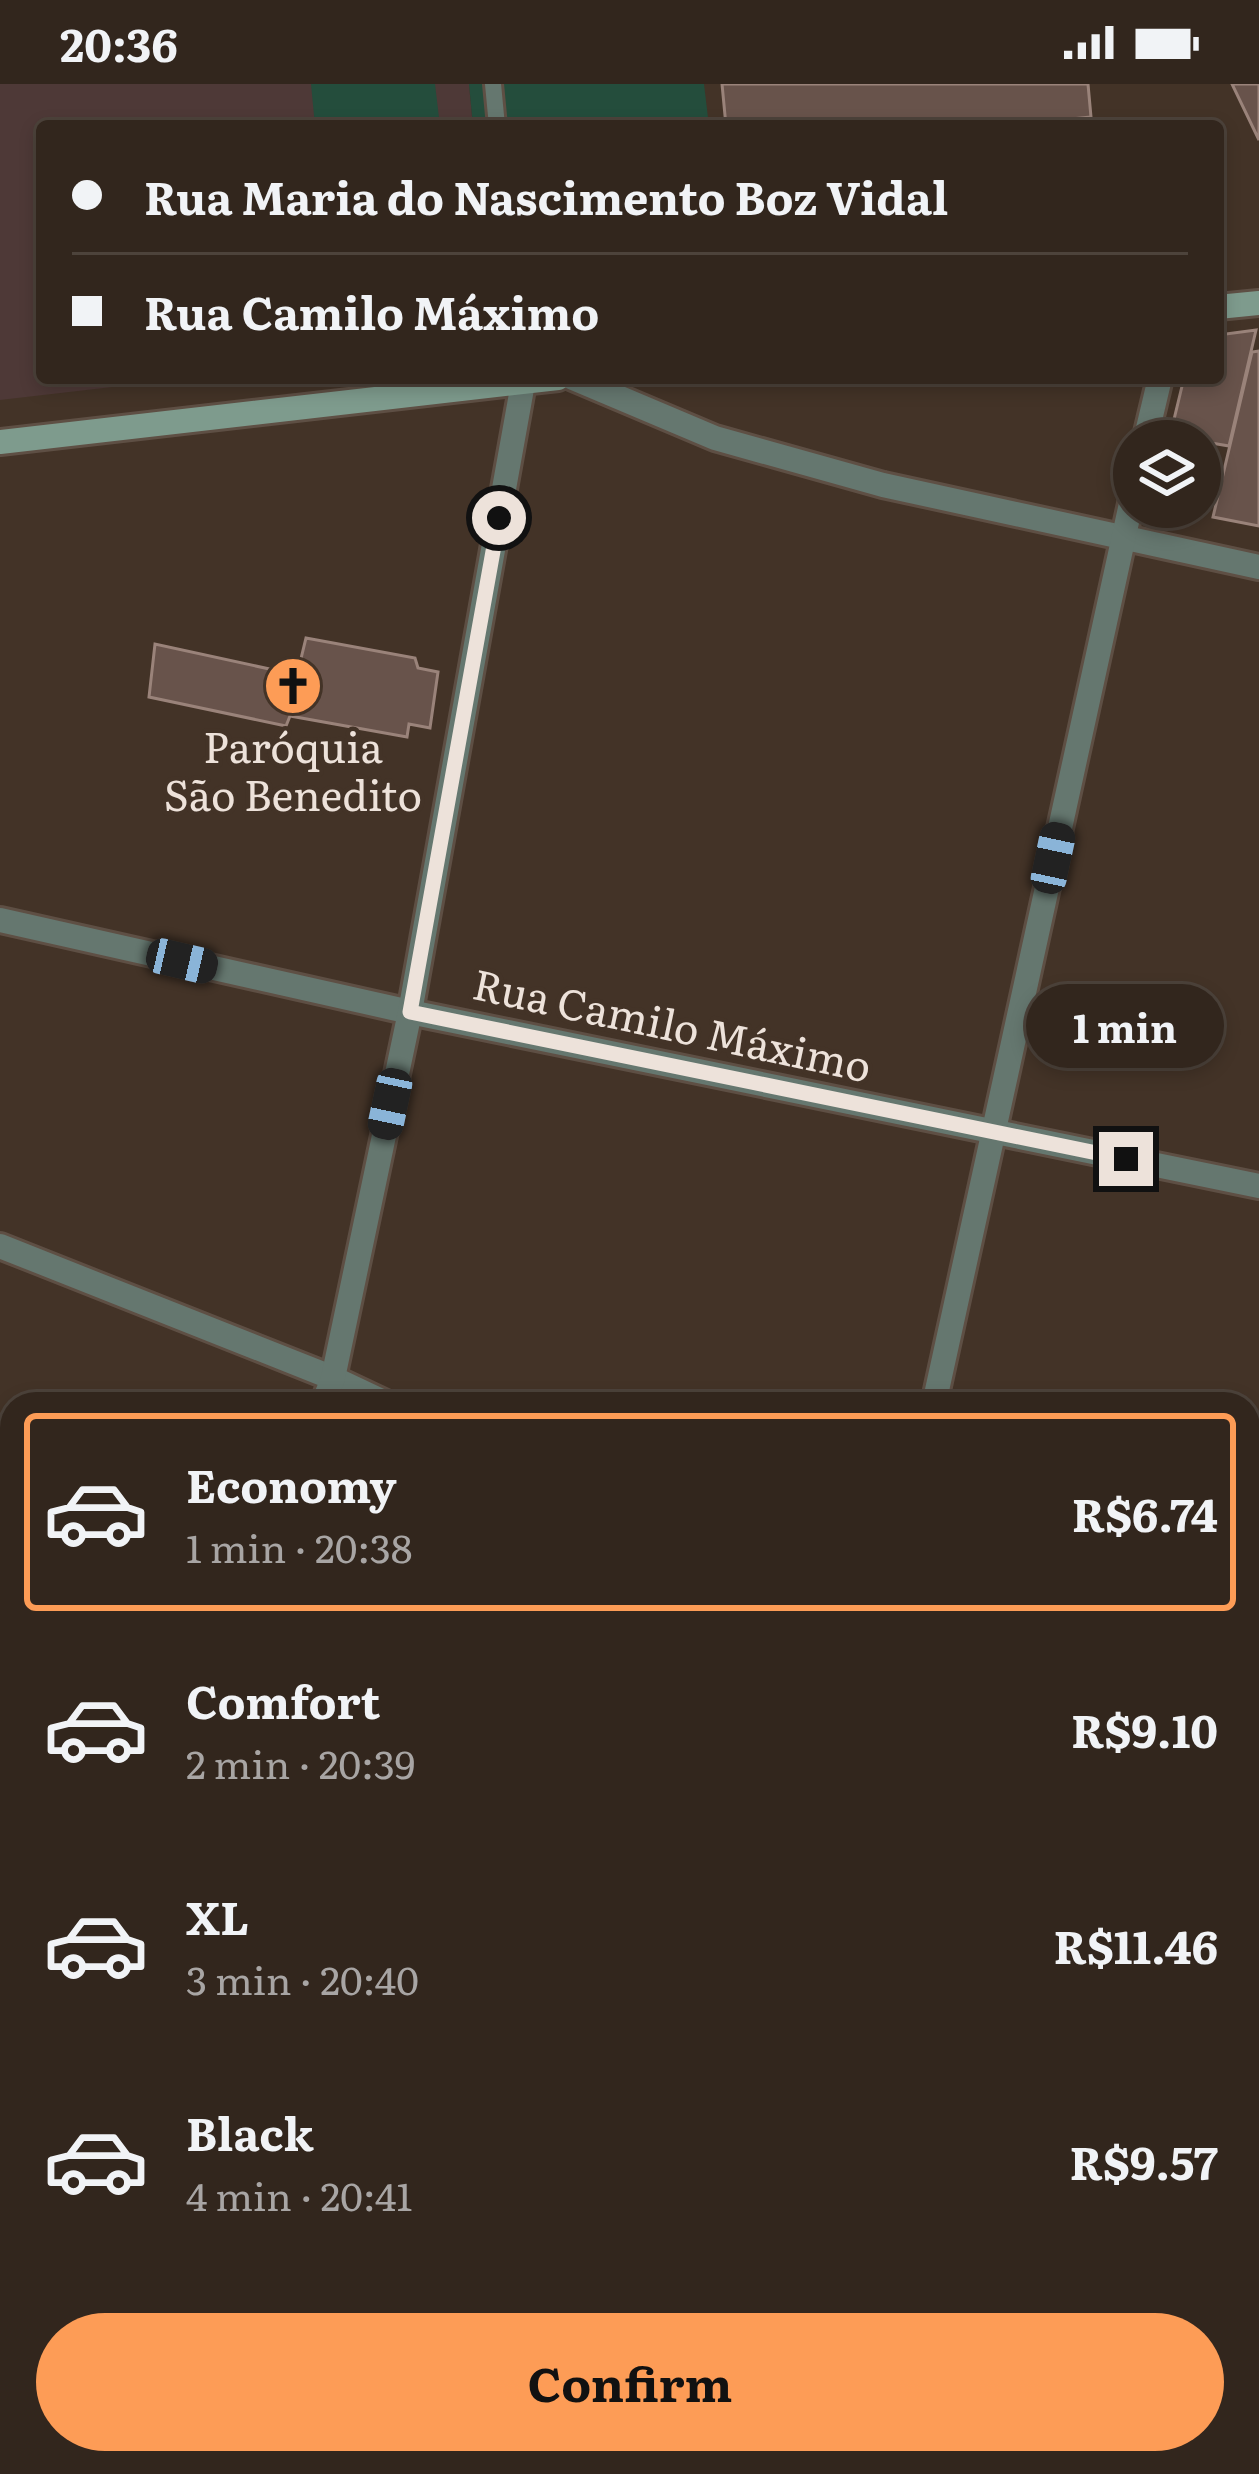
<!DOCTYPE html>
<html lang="en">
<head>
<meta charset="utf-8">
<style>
  :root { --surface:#32261d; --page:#3d322a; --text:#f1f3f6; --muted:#a8a5a4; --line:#4d433b; --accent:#fd9c56 }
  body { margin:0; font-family:Literata,serif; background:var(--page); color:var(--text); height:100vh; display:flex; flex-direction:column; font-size:45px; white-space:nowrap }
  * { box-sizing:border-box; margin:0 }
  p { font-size:39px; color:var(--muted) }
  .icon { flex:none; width:66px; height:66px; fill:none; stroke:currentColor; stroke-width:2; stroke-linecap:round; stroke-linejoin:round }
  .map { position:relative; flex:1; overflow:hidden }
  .sheet { position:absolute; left:0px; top:1308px; width:1260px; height:1083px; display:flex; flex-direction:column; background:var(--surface); border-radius:36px 36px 0 0; box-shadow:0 6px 18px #0003,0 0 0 3px var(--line) }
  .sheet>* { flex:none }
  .hud { position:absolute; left:36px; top:36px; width:1188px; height:264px; border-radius:12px; box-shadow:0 6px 18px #0003,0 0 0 3px var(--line); display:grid; align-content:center; height:264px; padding:0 36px; background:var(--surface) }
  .tools { position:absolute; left:1113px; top:336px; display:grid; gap:24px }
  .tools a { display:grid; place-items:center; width:108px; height:108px; border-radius:50%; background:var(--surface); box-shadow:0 6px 18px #0003,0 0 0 3px var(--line); font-size:60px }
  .end { position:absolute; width:54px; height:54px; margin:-27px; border:15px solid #ede2da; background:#111; box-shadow:0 0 0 6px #111 }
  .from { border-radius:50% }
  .bubble { position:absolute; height:84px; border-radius:42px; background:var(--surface); box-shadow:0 6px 18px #0003,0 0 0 3px var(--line); font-size:39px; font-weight:700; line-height:84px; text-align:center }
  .car { position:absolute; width:36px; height:72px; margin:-36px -18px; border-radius:15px; box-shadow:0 0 9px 3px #0007; background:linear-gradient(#222 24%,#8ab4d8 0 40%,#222 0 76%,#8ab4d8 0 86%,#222 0) }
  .hud b { display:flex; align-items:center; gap:42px; height:114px; font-size:45px }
  .hud b+b { border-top:3px solid var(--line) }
  .hud i { width:30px; height:30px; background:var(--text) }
  ul { padding:21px 0 0; list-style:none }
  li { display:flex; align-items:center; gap:36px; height:198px; margin:0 24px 18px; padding:0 12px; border:6px solid transparent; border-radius:12px }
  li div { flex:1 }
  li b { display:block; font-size:45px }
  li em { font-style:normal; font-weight:700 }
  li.active { border-color:var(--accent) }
  li>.icon { width:108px; height:108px; stroke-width:1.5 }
  .action { display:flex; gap:24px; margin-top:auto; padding:24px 36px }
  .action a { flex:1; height:138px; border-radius:72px; background:var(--accent); color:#111; font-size:48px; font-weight:700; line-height:138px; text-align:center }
  .status { display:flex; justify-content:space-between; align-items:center; height:84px; padding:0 60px; background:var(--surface); direction:ltr }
  .status svg { height:33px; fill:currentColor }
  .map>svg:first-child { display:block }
  .education { fill:#4e3937 }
  .green { fill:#244d3c }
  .building { fill:#68534b; stroke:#9a837a; stroke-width:3 }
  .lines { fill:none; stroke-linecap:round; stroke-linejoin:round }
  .service-casing { stroke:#5e4f44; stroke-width:22 }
  .minor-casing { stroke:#5e4f44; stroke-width:30 }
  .secondary-casing { stroke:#5e4f44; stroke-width:30 }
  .service { stroke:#65776f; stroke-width:16 }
  .minor { stroke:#65776f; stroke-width:24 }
  .secondary { stroke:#7e9b8d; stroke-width:24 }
  .route { stroke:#ede2da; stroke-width:15 }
  .labels { text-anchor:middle; stroke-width:9; stroke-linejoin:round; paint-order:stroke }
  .poi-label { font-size:42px; fill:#ede2da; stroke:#433327 }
  .street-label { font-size:42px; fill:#ede2da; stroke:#433327 }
</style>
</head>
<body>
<div class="status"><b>20:36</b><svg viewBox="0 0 49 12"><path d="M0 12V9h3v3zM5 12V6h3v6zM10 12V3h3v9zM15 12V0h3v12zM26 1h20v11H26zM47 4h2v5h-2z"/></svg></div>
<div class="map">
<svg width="1259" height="2390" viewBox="0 0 1259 2390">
  <rect width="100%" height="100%" fill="#433327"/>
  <!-- education -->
  <polygon class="education" points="0,0 469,0 473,42 42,42 42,294 190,294 0,316"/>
  <!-- green -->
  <g class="green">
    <polygon points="311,0 435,0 440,42 315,42"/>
    <polygon points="469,0 704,0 709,42 473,42"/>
  </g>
  <!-- building -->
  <g class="building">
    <polygon points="722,0 1088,0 1091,33 1002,42 726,42"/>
    <polygon points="1232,0 1259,0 1259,56"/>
    <polygon points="1256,246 1229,362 1170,352 1184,294 1218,294 1218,251"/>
    <polygon points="1259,267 1259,442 1213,433 1252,268"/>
    <polygon points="306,554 415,574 418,584 438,588 430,644 409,640 407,653 290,632 286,642 149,613 155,560 297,591"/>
    <polygon points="6,2252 12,2254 12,2376 0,2371 3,2318 0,2316 0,2266"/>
    <polygon points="19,2379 64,2379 59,2390 16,2390"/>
  </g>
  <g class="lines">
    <defs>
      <polyline id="service" points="493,0 497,42"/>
      <g id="minor">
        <polyline points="573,294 715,354 883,401 1259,483"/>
        <polyline points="1145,357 1160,294"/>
        <polyline points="0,836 410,928 1259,1102"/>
        <polyline points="0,1162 333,1294 388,1320"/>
        <polyline points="323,1320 333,1294 410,928 523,299"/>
        <polyline points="934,1320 1134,406"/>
        <polyline points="1248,1726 1259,1731"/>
        <polyline points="0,1763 12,1768"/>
        <polyline points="0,2109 12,2082"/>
        <polyline points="1248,2326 1259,2302"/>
        <polyline points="1248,2352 1259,2358"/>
        <polyline points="540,2390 545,2379"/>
        <polyline points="1219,2390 1224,2379"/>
      </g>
      <g id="secondary">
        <polyline points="1218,223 1259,219"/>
        <polyline points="0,358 558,294"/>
      </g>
    </defs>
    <!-- service casing -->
    <use href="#service" class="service-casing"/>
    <!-- minor casing -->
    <use href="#minor" class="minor-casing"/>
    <!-- secondary casing -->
    <use href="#secondary" class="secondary-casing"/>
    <!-- service -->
    <use href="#service" class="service"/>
    <!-- minor -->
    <use href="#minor" class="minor"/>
    <!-- secondary -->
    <use href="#secondary" class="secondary"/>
  </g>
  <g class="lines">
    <!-- route -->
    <polyline class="route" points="499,434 410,928 1126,1075"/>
  </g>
  <!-- icons -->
  <defs>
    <symbol id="church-disc" viewBox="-11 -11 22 22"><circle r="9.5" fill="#fd9c56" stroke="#433327"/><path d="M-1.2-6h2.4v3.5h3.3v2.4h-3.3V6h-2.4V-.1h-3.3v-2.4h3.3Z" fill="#111"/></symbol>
  </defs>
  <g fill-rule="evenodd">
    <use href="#church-disc" x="260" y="569" width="66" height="66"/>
  </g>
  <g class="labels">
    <!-- poi labels -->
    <g class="poi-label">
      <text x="293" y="679">Paróquia<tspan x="293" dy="48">São Benedito</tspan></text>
    </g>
    <!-- street labels -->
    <g class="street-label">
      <text transform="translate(672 942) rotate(12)" y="15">Rua Camilo Máximo</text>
    </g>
  </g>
</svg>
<div class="tools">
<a><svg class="icon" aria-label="layers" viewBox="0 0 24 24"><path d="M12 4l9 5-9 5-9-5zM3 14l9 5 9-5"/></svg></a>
</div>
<i class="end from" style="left:499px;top:434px"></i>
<i class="end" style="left:1126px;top:1075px"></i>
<div class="bubble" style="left:1026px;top:900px;width:198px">1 min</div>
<i class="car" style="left:1053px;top:774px;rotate:12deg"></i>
<i class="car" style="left:182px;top:877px;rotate:103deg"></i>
<i class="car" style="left:390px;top:1020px;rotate:192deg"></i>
<div class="hud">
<b><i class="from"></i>Rua Maria do Nascimento Boz Vidal</b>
<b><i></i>Rua Camilo Máximo</b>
</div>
<section class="sheet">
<ul>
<li class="active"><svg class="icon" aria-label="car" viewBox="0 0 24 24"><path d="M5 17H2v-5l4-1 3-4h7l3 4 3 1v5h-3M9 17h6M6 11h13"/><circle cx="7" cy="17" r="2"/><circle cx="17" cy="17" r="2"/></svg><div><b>Economy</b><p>1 min · 20:38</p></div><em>R$6.74</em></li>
<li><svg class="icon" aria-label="car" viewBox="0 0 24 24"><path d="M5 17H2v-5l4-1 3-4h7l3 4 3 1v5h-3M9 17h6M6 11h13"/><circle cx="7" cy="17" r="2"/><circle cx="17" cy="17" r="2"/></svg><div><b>Comfort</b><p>2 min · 20:39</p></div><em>R$9.10</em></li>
<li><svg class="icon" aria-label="car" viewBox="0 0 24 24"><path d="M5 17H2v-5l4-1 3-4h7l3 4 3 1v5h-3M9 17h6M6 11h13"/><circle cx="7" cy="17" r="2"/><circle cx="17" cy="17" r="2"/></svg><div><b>XL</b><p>3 min · 20:40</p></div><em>R$11.46</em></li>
<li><svg class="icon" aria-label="car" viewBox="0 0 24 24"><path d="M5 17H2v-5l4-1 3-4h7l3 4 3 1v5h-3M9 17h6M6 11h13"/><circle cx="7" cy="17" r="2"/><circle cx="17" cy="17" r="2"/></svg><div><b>Black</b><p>4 min · 20:41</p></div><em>R$9.57</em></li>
</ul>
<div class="action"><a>Confirm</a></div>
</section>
</div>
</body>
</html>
